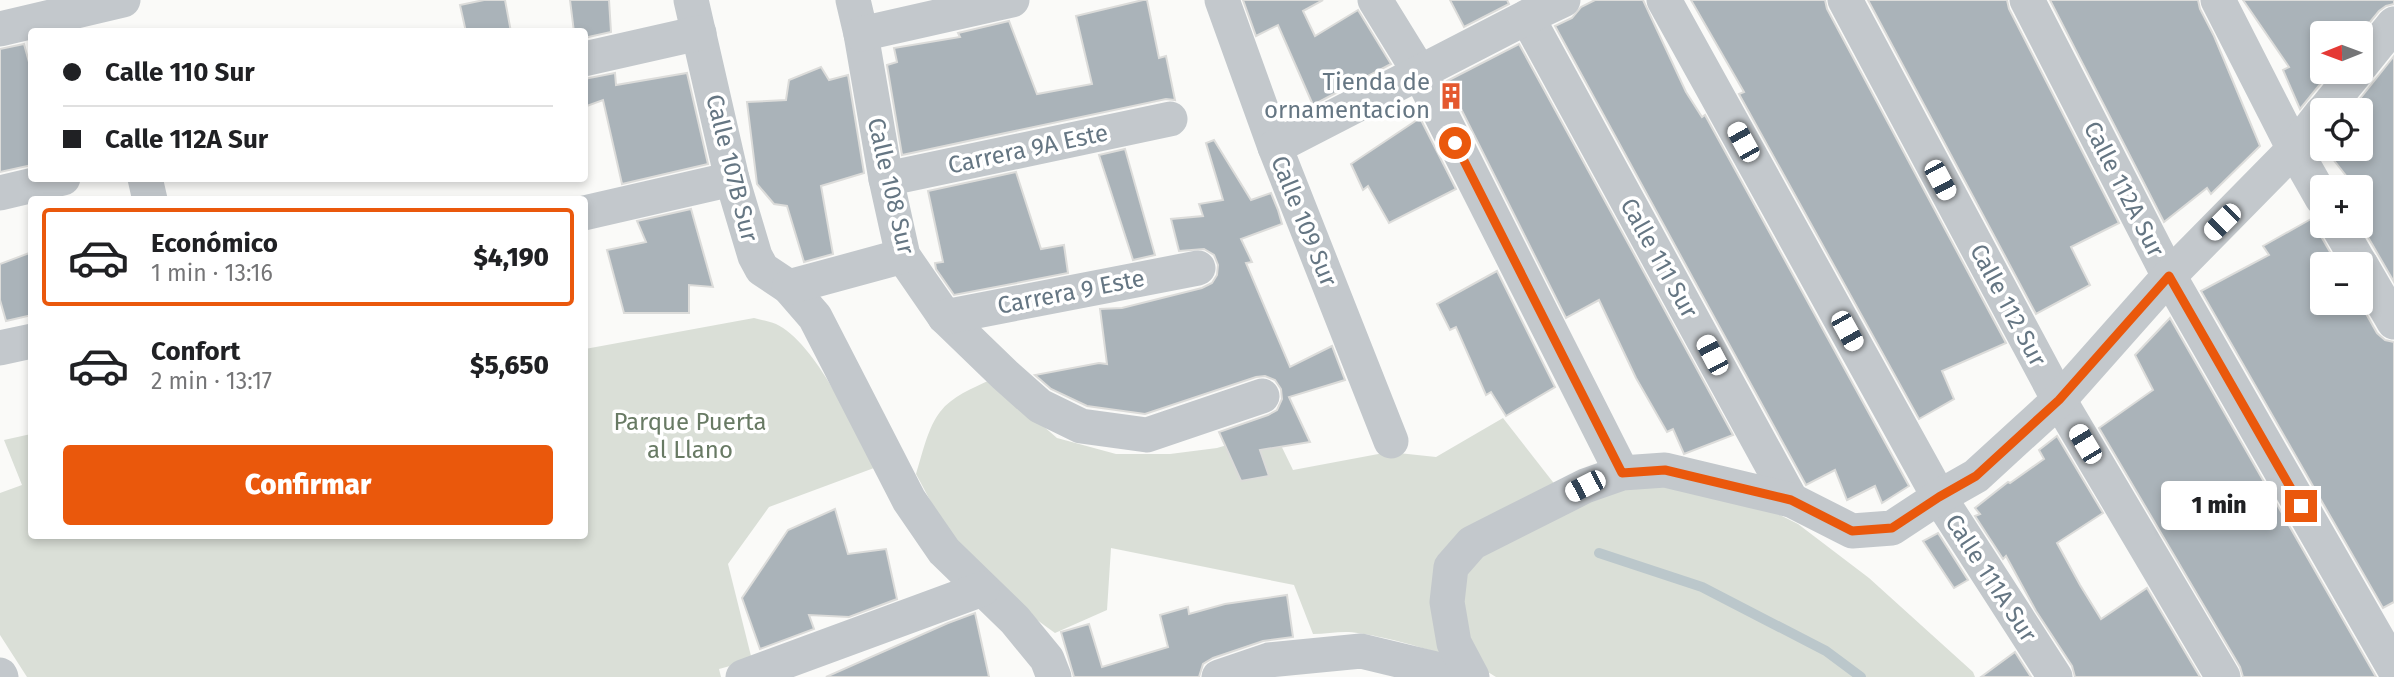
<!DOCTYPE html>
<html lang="es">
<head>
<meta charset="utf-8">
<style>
  :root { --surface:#fff; --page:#f2f2f2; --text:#202124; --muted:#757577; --line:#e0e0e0; --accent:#ea580c }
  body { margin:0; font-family:"Fira Sans",sans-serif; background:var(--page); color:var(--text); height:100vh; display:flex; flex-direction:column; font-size:26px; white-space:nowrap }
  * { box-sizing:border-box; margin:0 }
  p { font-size:23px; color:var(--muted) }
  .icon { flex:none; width:38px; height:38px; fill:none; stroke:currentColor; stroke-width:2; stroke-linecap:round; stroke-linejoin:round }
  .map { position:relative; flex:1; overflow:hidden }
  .drawer { position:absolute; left:28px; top:196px; width:560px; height:343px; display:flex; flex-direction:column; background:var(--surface); border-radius:7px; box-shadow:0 4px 10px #0003 }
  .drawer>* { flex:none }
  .top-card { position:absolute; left:28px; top:28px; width:560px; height:154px; border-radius:7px; box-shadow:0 4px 10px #0003; display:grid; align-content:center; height:154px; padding:0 35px; background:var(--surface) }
  .needle { width:46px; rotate:269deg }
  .tools { position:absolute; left:2310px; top:21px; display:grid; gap:14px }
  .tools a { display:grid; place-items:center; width:63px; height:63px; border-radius:7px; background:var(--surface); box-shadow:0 4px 10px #0003; font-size:35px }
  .end { position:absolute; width:32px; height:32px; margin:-16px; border:9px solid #ea580c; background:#fff; box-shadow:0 0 0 4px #fff }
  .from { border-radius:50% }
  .bubble { position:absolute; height:49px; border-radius:7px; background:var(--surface); box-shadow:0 4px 10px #0003; font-size:23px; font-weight:800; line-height:49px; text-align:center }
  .car { position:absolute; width:21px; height:42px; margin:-21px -10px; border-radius:9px; box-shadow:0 0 5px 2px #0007; background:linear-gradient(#fff 24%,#345 0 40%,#fff 0 76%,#345 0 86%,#fff 0) }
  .top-card b { display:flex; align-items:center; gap:24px; height:66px; font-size:26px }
  .top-card b+b { border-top:2px solid var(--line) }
  .top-card i { width:18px; height:18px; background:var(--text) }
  ul { padding:12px 0 0; list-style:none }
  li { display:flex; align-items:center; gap:21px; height:98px; margin:0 14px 10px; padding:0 21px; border:4px solid transparent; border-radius:7px }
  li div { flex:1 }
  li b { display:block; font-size:26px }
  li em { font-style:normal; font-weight:800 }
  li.active { border-color:var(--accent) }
  li>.icon { width:63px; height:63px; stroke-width:1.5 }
  .action { display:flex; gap:14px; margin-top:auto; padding:14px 35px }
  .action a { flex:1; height:80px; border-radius:7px; background:var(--accent); color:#fff; font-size:28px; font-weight:800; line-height:80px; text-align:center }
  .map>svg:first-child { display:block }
  .green { fill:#dadfd7 }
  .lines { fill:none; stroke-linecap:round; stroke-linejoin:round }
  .stream { stroke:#bbc7cb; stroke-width:10 }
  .building { fill:#aab3b9; stroke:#dcdcda; stroke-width:2 }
  .street { stroke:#c3c8cc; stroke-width:35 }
  .route { stroke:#ea580c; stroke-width:9 }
  .labels { text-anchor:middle; stroke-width:7; stroke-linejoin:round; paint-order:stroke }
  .poi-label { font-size:24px; fill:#657683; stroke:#fff; text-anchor:end }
  .street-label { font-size:24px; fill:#657683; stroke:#fff }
  .park-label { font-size:24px; fill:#687a64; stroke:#fff }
</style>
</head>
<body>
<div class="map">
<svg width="2394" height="677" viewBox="0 0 2394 677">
  <rect width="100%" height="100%" fill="#fafaf8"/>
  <!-- green -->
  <g class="green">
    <path d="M 754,318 C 761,320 769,321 776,324 C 816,343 854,428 874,468 L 769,507 L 728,564 L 752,660 L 719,669 L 721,677 L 27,677 L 0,635 L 0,493 L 22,485 L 4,440 L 31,434 L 32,536 L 584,536 L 585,349 Z"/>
    <path d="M 990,380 L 1057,438 L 1116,454 L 1170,454 L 1217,448 L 1274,431 L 1293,470 L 1389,452 L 1436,457 L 1503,418 L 1574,509 L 1624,484 L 1670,486 L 1740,495 L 1798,524 L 1869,578 L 1973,672 L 1975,677 L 1496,677 C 1474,660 1374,632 1346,632 C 1335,632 1324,634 1313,634 L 1294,585 L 1111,548 L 1107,610 L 1055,633 C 1029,614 1002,594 978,571 C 953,547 933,505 916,474 C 922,455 928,427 940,412 C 952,396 973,388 990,380 Z"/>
  </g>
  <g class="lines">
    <!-- stream -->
    <polyline class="stream" points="1599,553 1702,587 1826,651 1861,677"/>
  </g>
  <!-- building -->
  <g class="building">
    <polygon points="484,0 505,0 511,32 466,32 460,5"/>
    <polygon points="570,0 609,0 611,32 584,38 584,32 574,32"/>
    <polygon points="1143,0 1147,0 1159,58 1166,56 1175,100 1166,99 902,155 887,65 897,62 894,48 960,37 958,33 1009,21 1037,94 1092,84 1076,16"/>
    <polygon points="1243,0 1323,0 1303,11 1315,36 1358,10 1391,64 1313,105 1278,25 1256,36"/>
    <polygon points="1450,0 1507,0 1509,4 1464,27"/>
    <polygon points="1595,0 1643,0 1686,92 1702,117 1705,115 1909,486 1882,503 1875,486 1847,500 1835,470 1806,485 1555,26 1572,18 1581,7"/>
    <polygon points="1691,0 1825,0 1827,9 2006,343 1942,371 1954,399 1919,419 1739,94 1744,92"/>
    <polygon points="1868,0 2007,0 2009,9 2119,223 2071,247 2090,285 2036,314"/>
    <polygon points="2050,0 2198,0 2200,9 2214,36 2260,146 2211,194 2207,188 2164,222"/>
    <polygon points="2243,0 2394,0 2394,4 2386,6 2379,11 2361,33 2322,33 2322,72 2330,72 2300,109 2283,70 2289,67"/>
    <polygon points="24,44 32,73 32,165 0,172 0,49"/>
    <polygon points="1519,44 1733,435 1684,454 1673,429 1667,432 1636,378 1599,300 1566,318 1447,81"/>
    <polygon points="2394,56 2394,282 2361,225 2361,187 2355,187 2325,149 2361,149 2361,110 2351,110"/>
    <polygon points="821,67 829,80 848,75 864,173 821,186 833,254 804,262 787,206 774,204 757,184 747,102 786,100 789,80"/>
    <polygon points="615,73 616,85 687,73 708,164 622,184 603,100 584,107 584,79"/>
    <polygon points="1420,118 1456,189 1389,223 1368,186 1363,190 1351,164"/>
    <polygon points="1214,140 1251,200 1271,193 1278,210 1282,224 1241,239 1252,262 1246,263 1290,367 1332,346 1345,380 1289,397 1310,442 1260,450 1269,476 1241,481 1219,432 1268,415 1277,410 1282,399 1281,389 1275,380 1265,376 1256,377 1145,414 1087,406 1051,389 1035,375 1099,363 1107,364 1100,309 1122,308 1202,288 1212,283 1217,275 1218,265 1214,255 1204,249 1179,251 1171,219 1203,216 1199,204 1223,200 1206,143"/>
    <polygon points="1125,149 1155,255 1133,260 1099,155"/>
    <polygon points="1016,172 1041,249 1064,245 1068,273 954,295 936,269 935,263 943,262 928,191"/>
    <polygon points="691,209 713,287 689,285 689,313 624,313 607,250 646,242 637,221"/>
    <polygon points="2311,219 2337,264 2322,264 2322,303 2360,303 2377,333 2385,340 2394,342 2394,602 2383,608 2201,291 2269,255 2263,246"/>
    <polygon points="32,252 32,315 6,321 0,300 0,264"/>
    <polygon points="1497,271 1555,387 1506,416 1491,392 1486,395 1456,327 1450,330 1437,304"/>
    <polygon points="2170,318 2376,677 2243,677 2240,667 2099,428 2153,390 2135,355"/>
    <polygon points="2057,436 2103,513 2057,543 2080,585 2101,619 2147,588 2200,677 2075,677 2072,666 2036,611 2006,556 2003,559 1975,516 1980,514 1975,508 2008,482 2010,483 2044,459 2039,450"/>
    <polygon points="835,509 848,554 886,549 897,599 849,617 809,615 814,629 760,649 742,598 788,530"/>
    <polygon points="1938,533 1968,580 1954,588 1923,541"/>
    <polygon points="1287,595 1293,637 1263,641 1213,658 1203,664 1199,677 1074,677 1061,632 1089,624 1102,667 1168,647 1160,615 1188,607 1189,614 1225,604"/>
    <polygon points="975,613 989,677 826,677 948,623"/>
    <polygon points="2015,652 2031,677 1981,677"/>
  </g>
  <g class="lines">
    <!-- street -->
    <g class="street">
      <polyline points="691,0 732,179 755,256 762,269 789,287 815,317 909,500 944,551 1015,620 1047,659 1054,677"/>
      <polyline points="853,0 861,34 886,179 903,256 945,317 1005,375 1040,406 1081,426 1147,435 1262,396"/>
      <polyline points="1222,0 1275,147 1391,441"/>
      <polyline points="1375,0 1420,73 1622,473"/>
      <polyline points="1664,0 1939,497 2055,677"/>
      <polyline points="1845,0 2059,400 2223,677"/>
      <polyline points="2027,0 2169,276 2394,668"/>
      <polyline points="2218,0 2294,149 2322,198"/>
      <polyline points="1527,17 1791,500"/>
      <polyline points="0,29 123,0"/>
      <polyline points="861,34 1012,0"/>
      <polyline points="584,59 699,33"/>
      <polyline points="2361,65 2394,24"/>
      <polyline points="2325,110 2356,72"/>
      <polyline points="1275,147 1527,17 1563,0"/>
      <polyline points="145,178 150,200"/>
      <polyline points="886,179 1170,119"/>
      <polyline points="0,193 63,178"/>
      <polyline points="584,213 732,179"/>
      <polyline points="2338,226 2360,264"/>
      <polyline points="2361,265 2394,322"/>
      <polyline points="789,287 903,256"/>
      <polyline points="945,317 1198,268"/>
      <polyline points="0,348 32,341"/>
      <polyline points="0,675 1,677"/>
      <polyline points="743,677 982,589"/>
      <polyline points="1219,677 1269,660 1361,651 1469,677"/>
      <polyline points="1472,677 1454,643 1447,602 1451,567 1472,543 1585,486 1622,473 1665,470 1791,500 1852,531 1892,528 1939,497 1976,476 2059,400 2169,276 2294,149 2322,113"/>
    </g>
  </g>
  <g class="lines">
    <!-- route -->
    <polyline class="route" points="1455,143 1622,473 1665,470 1791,500 1852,531 1892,528 1939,497 1976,476 2059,400 2169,276 2301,506"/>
  </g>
  <!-- icons -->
  <defs>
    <symbol id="building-bare" viewBox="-9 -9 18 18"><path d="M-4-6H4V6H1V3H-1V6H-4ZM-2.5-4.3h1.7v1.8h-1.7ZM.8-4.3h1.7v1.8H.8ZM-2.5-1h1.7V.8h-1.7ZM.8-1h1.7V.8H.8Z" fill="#e4572e" stroke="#fff" stroke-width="2.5" paint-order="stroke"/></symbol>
  </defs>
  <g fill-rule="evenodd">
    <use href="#building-bare" x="1432" y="77" width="38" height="38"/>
  </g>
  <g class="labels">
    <!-- poi labels -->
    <g class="poi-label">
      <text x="1430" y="90">Tienda de<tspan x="1430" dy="28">ornamentacion</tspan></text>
    </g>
    <!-- street labels -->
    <g class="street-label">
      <text transform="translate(1028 149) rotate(-12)" y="8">Carrera 9A Este</text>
      <text transform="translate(732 168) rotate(76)" y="8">Calle 107B Sur</text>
      <text transform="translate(891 186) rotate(77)" y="8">Calle 108 Sur</text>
      <text transform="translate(2124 189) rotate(63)" y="8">Calle 112A Sur</text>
      <text transform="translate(1304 221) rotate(68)" y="8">Calle 109 Sur</text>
      <text transform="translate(1659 258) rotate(61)" y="8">Calle 111 Sur</text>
      <text transform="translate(1071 292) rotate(-11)" y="8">Carrera 9 Este</text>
      <text transform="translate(2008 305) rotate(62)" y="8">Calle 112 Sur</text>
      <text transform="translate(1991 578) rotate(57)" y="8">Calle 111A Sur</text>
    </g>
    <!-- park labels -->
    <g class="park-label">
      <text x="690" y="430">Parque Puerta<tspan x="690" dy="28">al Llano</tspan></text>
    </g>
  </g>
</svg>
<div class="tools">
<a><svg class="needle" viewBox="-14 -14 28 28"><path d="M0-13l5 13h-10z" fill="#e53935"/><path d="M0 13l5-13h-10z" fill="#757577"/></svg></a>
<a><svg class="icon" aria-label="locate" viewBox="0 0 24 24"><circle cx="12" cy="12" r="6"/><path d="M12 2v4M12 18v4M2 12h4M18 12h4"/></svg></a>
<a>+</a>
<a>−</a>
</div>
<i class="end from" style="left:1455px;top:143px"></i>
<i class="end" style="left:2301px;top:506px"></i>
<div class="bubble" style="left:2161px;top:481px;width:116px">1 min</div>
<i class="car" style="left:1743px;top:142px;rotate:331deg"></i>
<i class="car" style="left:1940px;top:180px;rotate:152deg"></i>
<i class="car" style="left:2222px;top:222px;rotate:225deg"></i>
<i class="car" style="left:1847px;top:331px;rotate:151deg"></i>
<i class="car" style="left:1712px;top:355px;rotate:332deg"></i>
<i class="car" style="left:2085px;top:444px;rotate:329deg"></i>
<i class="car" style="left:1585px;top:486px;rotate:243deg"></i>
<div class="top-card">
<b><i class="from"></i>Calle 110 Sur</b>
<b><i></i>Calle 112A Sur</b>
</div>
<section class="drawer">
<ul>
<li class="active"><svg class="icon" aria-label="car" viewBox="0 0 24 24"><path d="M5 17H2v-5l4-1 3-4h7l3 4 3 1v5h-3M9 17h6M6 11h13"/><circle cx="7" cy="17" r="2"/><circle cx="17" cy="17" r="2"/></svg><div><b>Económico</b><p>1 min · 13:16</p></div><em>$4,190</em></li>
<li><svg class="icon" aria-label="car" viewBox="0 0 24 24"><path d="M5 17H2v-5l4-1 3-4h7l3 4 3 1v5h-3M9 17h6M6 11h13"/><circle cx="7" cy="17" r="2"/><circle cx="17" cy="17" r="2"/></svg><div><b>Confort</b><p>2 min · 13:17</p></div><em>$5,650</em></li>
</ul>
<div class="action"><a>Confirmar</a></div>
</section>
</div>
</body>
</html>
